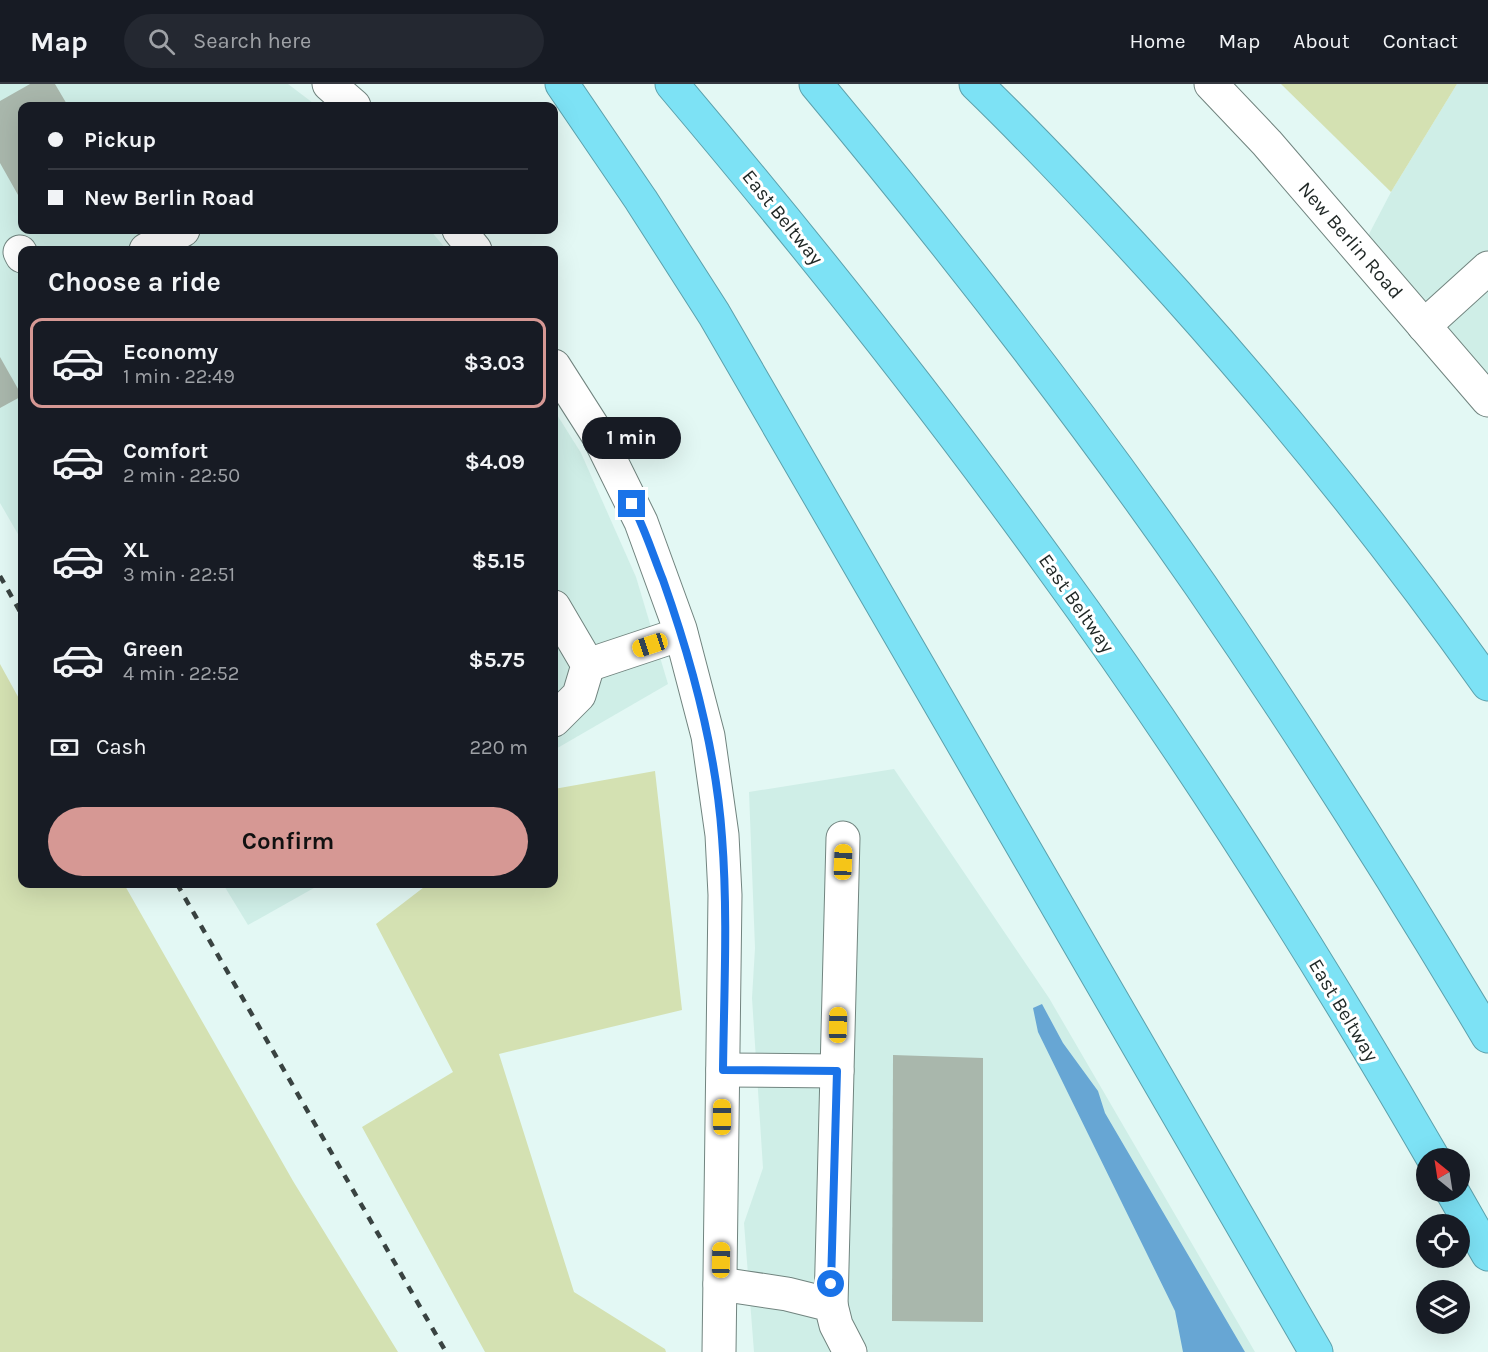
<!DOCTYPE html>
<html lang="en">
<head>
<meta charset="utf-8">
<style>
  :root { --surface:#171b24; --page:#242831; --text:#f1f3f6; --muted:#9ea1a6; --line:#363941; --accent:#d69894 }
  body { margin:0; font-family:Karla,sans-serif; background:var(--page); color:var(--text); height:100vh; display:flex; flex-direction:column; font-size:22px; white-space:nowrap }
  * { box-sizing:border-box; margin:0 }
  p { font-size:20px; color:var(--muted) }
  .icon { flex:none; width:33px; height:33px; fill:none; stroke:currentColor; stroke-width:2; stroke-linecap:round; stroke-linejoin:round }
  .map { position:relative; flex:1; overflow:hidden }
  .panel { position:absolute; left:18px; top:162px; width:540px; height:642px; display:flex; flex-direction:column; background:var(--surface); border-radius:12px; box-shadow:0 6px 24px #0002 }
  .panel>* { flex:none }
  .guide { position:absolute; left:18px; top:18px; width:540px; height:132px; border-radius:12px; box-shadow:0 6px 24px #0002; display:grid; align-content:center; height:132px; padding:0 30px; background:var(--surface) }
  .needle { width:39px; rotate:330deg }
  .tools { position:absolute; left:1416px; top:1064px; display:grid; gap:12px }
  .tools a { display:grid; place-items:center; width:54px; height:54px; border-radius:50%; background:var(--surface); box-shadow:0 6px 24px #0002; font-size:30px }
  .end { position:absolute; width:27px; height:27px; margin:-14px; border:8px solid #1a73e8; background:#fff; box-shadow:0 0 0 3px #fff }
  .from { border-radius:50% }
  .bubble { position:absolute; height:42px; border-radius:21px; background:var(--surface); box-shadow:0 6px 24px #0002; font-size:20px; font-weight:700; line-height:42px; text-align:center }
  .car { position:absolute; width:18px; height:36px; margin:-18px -9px; border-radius:8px; box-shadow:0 0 4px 2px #0007; background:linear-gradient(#f5c518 24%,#345 0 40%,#f5c518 0 76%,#345 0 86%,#f5c518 0) }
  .guide b { display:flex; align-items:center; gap:21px; height:57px; font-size:22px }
  .guide b+b { border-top:2px solid var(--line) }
  .guide i { width:15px; height:15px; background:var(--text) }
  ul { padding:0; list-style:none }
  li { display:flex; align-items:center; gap:18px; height:90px; margin:0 12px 9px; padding:0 18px; border:3px solid transparent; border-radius:12px }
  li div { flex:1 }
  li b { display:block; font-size:22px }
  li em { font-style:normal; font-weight:700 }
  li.selected { border-color:var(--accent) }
  li>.icon { width:54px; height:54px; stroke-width:1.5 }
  h2 { padding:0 30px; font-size:27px; line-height:72px }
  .pay { display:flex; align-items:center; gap:15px; height:66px; padding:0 30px; font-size:22px }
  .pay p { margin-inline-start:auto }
  .cta { display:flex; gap:12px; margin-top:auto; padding:12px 30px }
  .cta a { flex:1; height:69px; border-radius:36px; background:var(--accent); color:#111; font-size:24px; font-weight:700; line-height:69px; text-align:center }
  header { display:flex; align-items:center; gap:36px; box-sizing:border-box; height:84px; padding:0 30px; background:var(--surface); border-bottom:2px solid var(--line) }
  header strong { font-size:28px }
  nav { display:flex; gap:33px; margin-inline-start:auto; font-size:21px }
  .search { width:420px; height:54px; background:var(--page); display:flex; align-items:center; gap:15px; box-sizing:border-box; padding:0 21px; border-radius:33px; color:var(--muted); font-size:22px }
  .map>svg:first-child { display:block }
  .built { fill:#cfeee7 }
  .green { fill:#d4e1b2 }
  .water { fill:#67a6d4 }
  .building { fill:#a9b7ac }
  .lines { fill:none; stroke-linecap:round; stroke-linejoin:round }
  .minor-casing { stroke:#71847f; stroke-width:35 }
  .highway-casing { stroke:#5ca1ac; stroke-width:35 }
  .minor { stroke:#fff; stroke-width:33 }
  .highway { stroke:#7de2f5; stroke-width:33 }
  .rail { stroke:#394341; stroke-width:4.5; stroke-dasharray:8 8; stroke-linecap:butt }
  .route { stroke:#1a73e8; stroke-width:8 }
  .labels { text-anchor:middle; stroke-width:6; stroke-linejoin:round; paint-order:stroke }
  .street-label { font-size:20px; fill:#1f2725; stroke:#fff }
</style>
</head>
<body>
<header>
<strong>Map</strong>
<div class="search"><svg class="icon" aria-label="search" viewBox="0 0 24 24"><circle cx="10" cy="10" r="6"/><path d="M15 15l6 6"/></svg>Search here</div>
<nav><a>Home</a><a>Map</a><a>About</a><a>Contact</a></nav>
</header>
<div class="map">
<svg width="1488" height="1268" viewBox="0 0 1488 1268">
  <rect width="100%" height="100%" fill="#e3f8f4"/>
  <!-- built -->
  <g class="built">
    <polygon points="0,0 288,0 317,22 22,22 22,146 430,146 447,166 22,166 22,457 0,419"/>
    <polygon points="1457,0 1488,0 1488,292 1368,152 1391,108"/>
    <polygon points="554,326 581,369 636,493 668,600 554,666"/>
    <polygon points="894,685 1049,914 1255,1268 754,1268 744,1139 763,1084 752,914 755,864 749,708"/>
    <polygon points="223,800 321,800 248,841"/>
  </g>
  <!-- green -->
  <g class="green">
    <polygon points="1281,0 1457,0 1391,108"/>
    <polygon points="0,580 22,620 22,800 124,800 293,1097 398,1268 0,1268"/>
    <polygon points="655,687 682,926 499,970 574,1208 665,1265 666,1268 485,1268 362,1043 453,988 376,840 428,800 554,800 554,705"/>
  </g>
  <!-- water -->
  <polygon class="water" points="1042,920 1063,959 1098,1007 1105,1029 1245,1268 1183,1268 1175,1227 1038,948 1033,924"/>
  <!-- building -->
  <g class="building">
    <polygon points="30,0 55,0 68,22 22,22 22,118 0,79 0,17"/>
    <polygon points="0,273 22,312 0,324"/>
    <polygon points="893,971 983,974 983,1238 892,1237"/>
  </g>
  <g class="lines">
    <defs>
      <g id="minor">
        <polyline points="329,0 354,22"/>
        <polyline points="1211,0 1267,59 1488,316"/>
        <polyline points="459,146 475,166"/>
        <polyline points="146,166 183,146"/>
        <polyline points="20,168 22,172"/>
        <polyline points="1424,242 1488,184"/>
        <polyline points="554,282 598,351 641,438 680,545 708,652 722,751 725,811 719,1268"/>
        <polyline points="554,523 588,581 579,611 554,636"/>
        <polyline points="588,581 681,550"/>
        <polyline points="723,986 837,987"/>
        <polyline points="720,1200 787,1210 831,1221 836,1241 850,1268"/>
        <polyline points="831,1221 843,754"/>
      </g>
      <g id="highway">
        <polyline points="562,0 641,116 714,230 1316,1268"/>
        <path d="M 672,0 C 803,155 930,314 1049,479 C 1188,669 1315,870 1433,1074"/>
        <path d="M 816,0 C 951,162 1081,329 1201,502 C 1302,649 1397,799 1488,952"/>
        <path d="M 976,0 C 1045,67 1111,138 1176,210 C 1287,334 1392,464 1488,600"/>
        <polyline points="1452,1107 1488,1170"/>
      </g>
    </defs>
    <!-- minor casing -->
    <use href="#minor" class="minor-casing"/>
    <!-- highway casing -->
    <use href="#highway" class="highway-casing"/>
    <!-- minor -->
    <use href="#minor" class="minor"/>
    <!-- highway -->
    <use href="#highway" class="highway"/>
    <!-- rail -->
    <g class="rail">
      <polyline points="0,492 22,531"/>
      <polyline points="177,800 446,1268"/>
    </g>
  </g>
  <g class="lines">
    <!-- route -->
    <path class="route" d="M 632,420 C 645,445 653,471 663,496 C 692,578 716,666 722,753 C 728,830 724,908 723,986 L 837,987 L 831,1200"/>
  </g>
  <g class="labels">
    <!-- street labels -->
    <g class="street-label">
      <text transform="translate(783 133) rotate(51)" y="7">East Beltway</text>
      <text transform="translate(1351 156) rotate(49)" y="7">New Berlin Road</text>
      <text transform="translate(1077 519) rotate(55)" y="7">East Beltway</text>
      <text transform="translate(1344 926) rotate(59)" y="7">East Beltway</text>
    </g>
  </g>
</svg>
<div class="tools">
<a><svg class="needle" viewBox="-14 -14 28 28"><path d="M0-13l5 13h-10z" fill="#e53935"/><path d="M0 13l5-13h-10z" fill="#9ea1a6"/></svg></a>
<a><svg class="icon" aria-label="locate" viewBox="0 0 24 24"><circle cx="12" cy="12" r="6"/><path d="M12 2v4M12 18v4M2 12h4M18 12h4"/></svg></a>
<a><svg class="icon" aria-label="layers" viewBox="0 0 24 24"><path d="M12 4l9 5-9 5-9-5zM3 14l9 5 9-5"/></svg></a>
</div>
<i class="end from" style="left:831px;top:1200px"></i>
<i class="end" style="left:632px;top:420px"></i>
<div class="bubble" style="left:582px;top:333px;width:99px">1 min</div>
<i class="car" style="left:650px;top:561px;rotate:252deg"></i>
<i class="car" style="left:843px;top:778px;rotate:2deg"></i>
<i class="car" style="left:838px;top:941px;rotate:1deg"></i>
<i class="car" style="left:722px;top:1033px;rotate:0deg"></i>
<i class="car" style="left:721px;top:1176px;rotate:1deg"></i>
<div class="guide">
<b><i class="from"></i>Pickup</b>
<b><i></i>New Berlin Road</b>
</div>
<section class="panel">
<h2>Choose a ride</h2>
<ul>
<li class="selected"><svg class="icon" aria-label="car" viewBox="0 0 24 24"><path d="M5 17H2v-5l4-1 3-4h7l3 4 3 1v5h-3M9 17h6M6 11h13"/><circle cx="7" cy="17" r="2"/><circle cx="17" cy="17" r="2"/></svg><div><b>Economy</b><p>1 min · 22:49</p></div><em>$3.03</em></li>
<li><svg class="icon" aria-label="car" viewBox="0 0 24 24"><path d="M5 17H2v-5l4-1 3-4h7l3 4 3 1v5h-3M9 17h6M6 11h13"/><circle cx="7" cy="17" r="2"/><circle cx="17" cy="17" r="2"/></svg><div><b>Comfort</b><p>2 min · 22:50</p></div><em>$4.09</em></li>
<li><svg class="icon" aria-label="car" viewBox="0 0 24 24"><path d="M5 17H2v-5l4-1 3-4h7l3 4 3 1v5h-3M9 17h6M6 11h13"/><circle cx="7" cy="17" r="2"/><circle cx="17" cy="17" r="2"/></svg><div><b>XL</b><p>3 min · 22:51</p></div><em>$5.15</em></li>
<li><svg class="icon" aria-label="car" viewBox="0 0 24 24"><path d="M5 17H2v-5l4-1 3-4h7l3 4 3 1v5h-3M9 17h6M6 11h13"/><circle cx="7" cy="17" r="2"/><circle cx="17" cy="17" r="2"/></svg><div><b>Green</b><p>4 min · 22:52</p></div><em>$5.75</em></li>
</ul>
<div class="pay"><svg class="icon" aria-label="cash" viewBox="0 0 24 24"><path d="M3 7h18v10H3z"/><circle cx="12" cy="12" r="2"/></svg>Cash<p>220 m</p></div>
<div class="cta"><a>Confirm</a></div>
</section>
</div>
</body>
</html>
